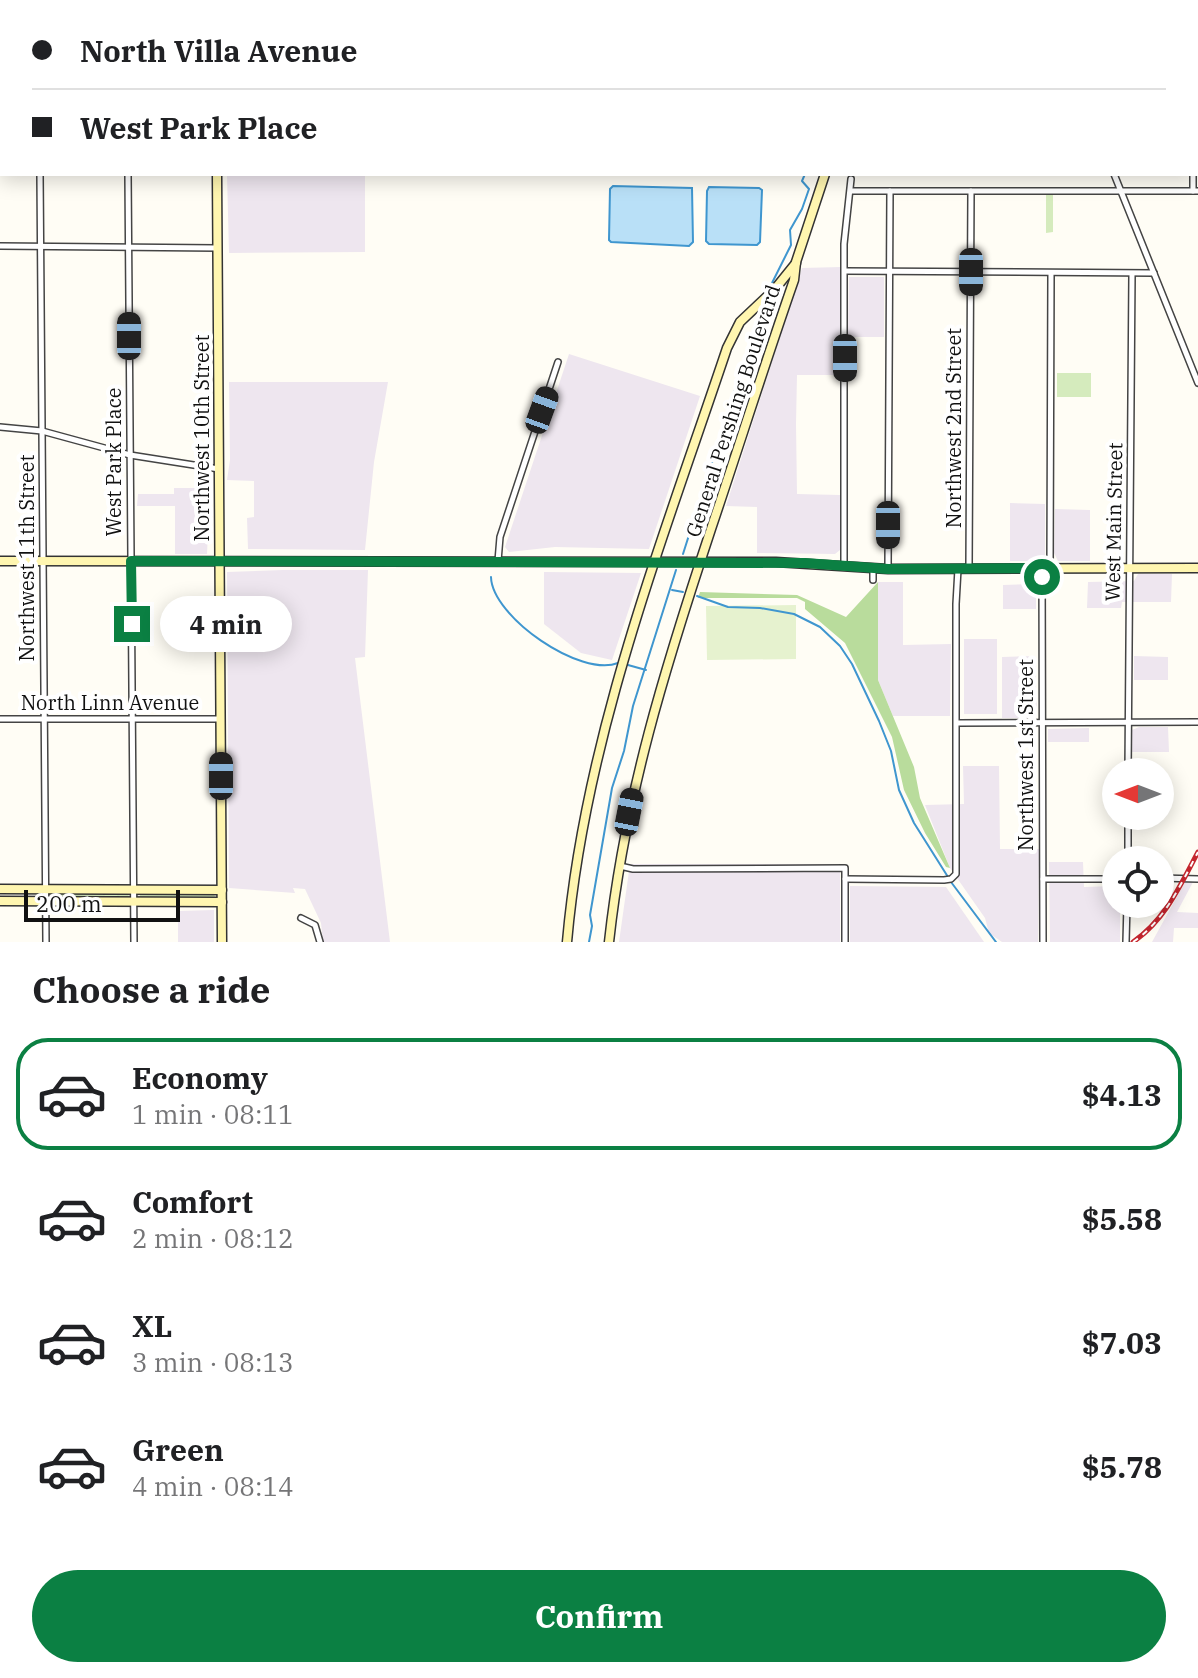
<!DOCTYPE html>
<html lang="en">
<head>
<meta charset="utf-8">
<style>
  :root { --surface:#fff; --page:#f2f2f2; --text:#202124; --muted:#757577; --line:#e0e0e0; --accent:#0b8043 }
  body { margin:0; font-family:"IBM Plex Serif",serif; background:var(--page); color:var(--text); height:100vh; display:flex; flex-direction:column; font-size:30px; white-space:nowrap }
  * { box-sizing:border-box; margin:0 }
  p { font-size:26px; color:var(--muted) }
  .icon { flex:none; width:44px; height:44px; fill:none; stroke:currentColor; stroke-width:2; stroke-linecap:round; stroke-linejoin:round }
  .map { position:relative; height:942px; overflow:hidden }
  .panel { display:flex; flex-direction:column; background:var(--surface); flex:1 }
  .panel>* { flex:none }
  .top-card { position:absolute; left:0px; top:0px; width:1198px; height:176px; box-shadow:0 4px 20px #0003; display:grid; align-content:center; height:176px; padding:0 32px; background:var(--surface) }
  .needle { width:52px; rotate:270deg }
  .fabs { position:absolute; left:1102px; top:758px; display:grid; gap:16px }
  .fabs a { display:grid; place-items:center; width:72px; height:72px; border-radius:50%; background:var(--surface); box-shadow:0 4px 20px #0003; font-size:40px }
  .scale { position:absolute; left:24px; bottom:20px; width:156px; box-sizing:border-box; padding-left:8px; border:4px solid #111; border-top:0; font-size:22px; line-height:28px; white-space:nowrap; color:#111; -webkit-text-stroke:6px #fff; paint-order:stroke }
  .end { position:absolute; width:36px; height:36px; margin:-18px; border:10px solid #0b8043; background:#fff; box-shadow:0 0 0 4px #fff }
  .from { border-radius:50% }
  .bubble { position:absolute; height:56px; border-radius:28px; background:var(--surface); box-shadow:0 4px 20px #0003; font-size:26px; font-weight:700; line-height:56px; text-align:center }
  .car { position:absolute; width:24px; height:48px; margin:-24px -12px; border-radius:10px; box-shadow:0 0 6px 2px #0007; background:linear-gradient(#222 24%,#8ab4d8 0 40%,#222 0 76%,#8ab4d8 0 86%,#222 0) }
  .top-card b { display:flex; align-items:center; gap:28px; height:76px; font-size:30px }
  .top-card b+b { border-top:2px solid var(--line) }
  .top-card i { width:20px; height:20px; background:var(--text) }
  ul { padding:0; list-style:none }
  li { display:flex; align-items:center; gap:24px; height:112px; margin:0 16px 12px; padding:0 16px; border:4px solid transparent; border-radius:32px }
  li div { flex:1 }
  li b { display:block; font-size:30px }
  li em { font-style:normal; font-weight:700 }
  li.selected { border-color:var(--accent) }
  li>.icon { width:72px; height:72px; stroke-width:1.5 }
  h2 { padding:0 32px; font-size:36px; line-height:96px }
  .button { display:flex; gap:16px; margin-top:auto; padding:16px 32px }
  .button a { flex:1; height:92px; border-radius:48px; background:var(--accent); color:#fff; font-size:32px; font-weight:700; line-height:92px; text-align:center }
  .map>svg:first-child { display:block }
  .industrial { fill:#eee6ef }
  .green { fill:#d5ebbd }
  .forest { fill:#b9dc9c }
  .pitch { fill:#e6f2cf }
  .water { fill:#b9e0f7; stroke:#3f96cf; stroke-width:2 }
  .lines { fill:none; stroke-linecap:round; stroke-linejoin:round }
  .stream { stroke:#3f96cf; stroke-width:2 }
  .street-casing { stroke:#444; stroke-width:8 }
  .secondary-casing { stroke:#333; stroke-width:11 }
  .street { stroke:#fff; stroke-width:5 }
  .secondary { stroke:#fff6b0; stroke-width:8 }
  .rail-casing { stroke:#c4262e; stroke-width:5 }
  .rail { stroke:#fff; stroke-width:2; stroke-dasharray:6; stroke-linecap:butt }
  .route { stroke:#0b8043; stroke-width:10 }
  .labels { text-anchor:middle; stroke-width:8; stroke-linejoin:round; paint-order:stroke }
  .street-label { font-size:20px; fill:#111; stroke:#fff }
</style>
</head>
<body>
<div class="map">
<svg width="1198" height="942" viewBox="0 0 1198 942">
  <rect width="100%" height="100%" fill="#fffdf5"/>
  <!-- industrial -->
  <g class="industrial">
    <polygon points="861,0 1059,0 1059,2 859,2"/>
    <polygon points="227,175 365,175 365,252 229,253"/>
    <polygon points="841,267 840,375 797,375 796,424 797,494 840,495 840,550 835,554 757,553 757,507 726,506 802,268"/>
    <polygon points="849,277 884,277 884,337 848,337"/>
    <polygon points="569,354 700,396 649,549 555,547 509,552 505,547"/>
    <polygon points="229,382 388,382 374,462 365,550 248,549 247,518 254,517 254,481 227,480 230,460"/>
    <polygon points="174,488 210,488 207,554 175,554 175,506 137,506 138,494 174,494"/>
    <polygon points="1010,503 1045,504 1045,557 1039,561 1010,561"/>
    <polygon points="1055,509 1090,510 1090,561 1058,561 1054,553"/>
    <polygon points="283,570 368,570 365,657 355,658 390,942 323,942 321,923 305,889 293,888 295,893 229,888 227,572"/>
    <polygon points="544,572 641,573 612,660 581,653 544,624"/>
    <polygon points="1138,574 1172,574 1171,602 1122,602 1121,608 1087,608 1088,582 1134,581"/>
    <polygon points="878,582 903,582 903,645 951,644 950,716 893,716 878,680"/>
    <polygon points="1036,584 1036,609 1003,609 1003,585"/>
    <rect x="964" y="639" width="33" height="75"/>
    <polygon points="1035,656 1037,715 1034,718 1002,718 1002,657"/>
    <polygon points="1134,656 1168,657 1168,680 1134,680"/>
    <polygon points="1139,727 1168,727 1169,752 1132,752 1132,730"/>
    <polygon points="1089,728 1089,742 1048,742 1048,729"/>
    <polygon points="963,766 999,766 1000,849 1039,849 1038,942 1002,942 989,933 985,918 950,868 925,805 964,804"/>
    <polygon points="1049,862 1083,862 1084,887 1116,886 1116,904 1120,904 1120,942 1050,942"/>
    <polygon points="630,864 840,864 840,942 619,942"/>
    <polygon points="1185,882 1193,882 1177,912 1198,913 1198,928 1174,928 1173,942 1152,942"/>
    <polygon points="850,886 946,887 984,942 850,942"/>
    <polygon points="214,910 214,942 178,942 178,911"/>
  </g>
  <!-- green -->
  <g class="green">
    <polygon points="1046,194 1053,195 1053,232 1046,233"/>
    <rect x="1057" y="373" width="34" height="24"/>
    <polygon points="52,893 127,893 129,896 127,899 52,898"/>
    <polygon points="140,893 214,894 215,897 140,899"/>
  </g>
  <!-- forest -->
  <polygon class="forest" points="878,582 878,680 914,767 920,798 950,868 946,867 925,833 904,790 892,737 845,643 805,609 805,602 797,598 698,598 700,592 797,595 846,617"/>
  <!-- pitch -->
  <polygon class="pitch" points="796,605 796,659 707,660 706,606"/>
  <!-- water -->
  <g class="water">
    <polygon points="613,186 692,188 693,242 689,246 611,242 609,240 610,189"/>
    <polygon points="709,187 759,188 762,190 760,242 757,245 709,244 706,241 707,191"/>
  </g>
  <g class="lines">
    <!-- stream -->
    <g class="stream">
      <polyline points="1115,0 1118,2"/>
      <polyline points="844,2 845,0"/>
      <polyline points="1196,53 1198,55"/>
      <polyline points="768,291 791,245 790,230 802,209 809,189 802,181 805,174"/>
      <polyline points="683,554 761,308"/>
      <path d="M 491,577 C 492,617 581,678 618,663"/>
      <polyline points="672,590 683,592"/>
      <polyline points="697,596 728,607 760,608 794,614 820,627 840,646 852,664 879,721 891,751 899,790 914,823 948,877"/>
      <polyline points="628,665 646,670"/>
      <polyline points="951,882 996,942"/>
      <polyline points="589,942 592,926 590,915 612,788 624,751 633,706 676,570"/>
    </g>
    <defs>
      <g id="street">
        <polyline points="39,0 39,2"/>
        <polyline points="127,0 127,2"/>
        <polyline points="1069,0 1069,2"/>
        <polyline points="0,84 2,84"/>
        <polyline points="40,174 46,942"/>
        <polyline points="128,174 134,942"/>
        <polyline points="1114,174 1198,383"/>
        <polyline points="851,191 1198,191"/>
        <polyline points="1193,191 1193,174"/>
        <polyline points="0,246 217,248"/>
        <polyline points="845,271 1154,273"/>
        <polyline points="0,427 42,431 130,455 219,469"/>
        <polyline points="498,561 500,537 558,362"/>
        <polyline points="844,566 844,244 851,179"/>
        <polyline points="969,568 971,191"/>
        <polyline points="1050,568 1051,273"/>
        <polyline points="888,569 890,191"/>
        <polyline points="1042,569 1043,942"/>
        <polyline points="873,580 873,569"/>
        <polyline points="0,719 221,719"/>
        <polyline points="957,723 1198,722"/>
        <polyline points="1128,772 1132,274"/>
        <polyline points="1128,860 1128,816"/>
        <polyline points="620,866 633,869 845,868 845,942"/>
        <polyline points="1160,878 1198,879"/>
        <polyline points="845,879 944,880 951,879 956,874 956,604 958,569"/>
        <polyline points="1043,879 1116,879"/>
        <polyline points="301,918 315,925 320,942"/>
        <polyline points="1126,942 1127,904"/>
      </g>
      <g id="secondary">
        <polyline points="1161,0 1161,2"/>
        <polyline points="216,2 216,0"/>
        <polyline points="217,174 222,942"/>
        <polyline points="0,561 776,562 888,569 1198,568"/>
        <polyline points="0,889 222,890"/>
        <polyline points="0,901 222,902"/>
        <path d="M 567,942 C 585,737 662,542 727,348 L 740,322 L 775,289 L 796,263"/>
        <path d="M 609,942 C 625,796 665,668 711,529 C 739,446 765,363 794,280 L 796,262 L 825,174"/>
      </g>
    </defs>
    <!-- street casing -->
    <use href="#street" class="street-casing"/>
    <!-- secondary casing -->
    <use href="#secondary" class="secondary-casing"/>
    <!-- street -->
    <use href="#street" class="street"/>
    <!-- secondary -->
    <use href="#secondary" class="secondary"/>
    <defs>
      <path id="rail" d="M 1133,942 C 1165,920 1180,886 1198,852"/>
    </defs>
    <!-- rail casing -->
    <use href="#rail" class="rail-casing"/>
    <!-- rail -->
    <use href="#rail" class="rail"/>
  </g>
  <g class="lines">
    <!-- route -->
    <polyline class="route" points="132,624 131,561 805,563 888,569 1042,568 1042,577"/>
  </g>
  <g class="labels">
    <!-- street labels -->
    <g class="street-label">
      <text transform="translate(733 411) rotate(-72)" y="7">General Pershing Boulevard</text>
      <text transform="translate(954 428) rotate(-90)" y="7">Northwest 2nd Street</text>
      <text transform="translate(202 438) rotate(-90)" y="7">Northwest 10th Street</text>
      <text transform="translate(114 462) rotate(-90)" y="7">West Park Place</text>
      <text transform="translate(1114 522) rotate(-89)" y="7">West Main Street</text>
      <text transform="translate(27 558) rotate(-90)" y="7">Northwest 11th Street</text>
      <text x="110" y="710">North Linn Avenue</text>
      <text transform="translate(1026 755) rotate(-90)" y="7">Northwest 1st Street</text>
    </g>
  </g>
</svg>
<div class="fabs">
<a><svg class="needle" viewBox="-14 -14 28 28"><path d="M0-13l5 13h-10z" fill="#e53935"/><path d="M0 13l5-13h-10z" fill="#757577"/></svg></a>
<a><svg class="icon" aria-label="locate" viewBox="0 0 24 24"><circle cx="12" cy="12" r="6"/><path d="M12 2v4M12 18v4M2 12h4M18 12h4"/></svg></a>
</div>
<div class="scale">200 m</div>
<i class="end from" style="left:1042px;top:577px"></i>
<i class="end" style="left:132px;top:624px"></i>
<div class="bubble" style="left:160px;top:596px;width:132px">4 min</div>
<i class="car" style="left:971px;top:272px;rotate:180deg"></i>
<i class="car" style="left:129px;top:336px;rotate:0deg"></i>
<i class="car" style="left:845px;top:358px;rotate:180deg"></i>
<i class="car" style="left:542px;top:410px;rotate:20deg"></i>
<i class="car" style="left:888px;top:525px;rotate:180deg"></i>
<i class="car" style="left:221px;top:776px;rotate:0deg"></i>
<i class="car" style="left:629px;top:812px;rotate:11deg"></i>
<div class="top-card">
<b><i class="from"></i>North Villa Avenue</b>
<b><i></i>West Park Place</b>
</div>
</div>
<section class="panel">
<h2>Choose a ride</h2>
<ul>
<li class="selected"><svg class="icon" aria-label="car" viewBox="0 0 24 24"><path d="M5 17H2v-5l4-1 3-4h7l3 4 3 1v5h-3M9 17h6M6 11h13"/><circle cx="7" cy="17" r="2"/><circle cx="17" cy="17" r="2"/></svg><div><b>Economy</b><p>1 min · 08:11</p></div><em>$4.13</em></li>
<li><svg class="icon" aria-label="car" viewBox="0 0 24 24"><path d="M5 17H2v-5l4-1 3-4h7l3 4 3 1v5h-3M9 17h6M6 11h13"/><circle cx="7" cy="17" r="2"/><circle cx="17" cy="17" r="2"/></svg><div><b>Comfort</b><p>2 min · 08:12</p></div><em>$5.58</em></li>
<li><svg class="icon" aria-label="car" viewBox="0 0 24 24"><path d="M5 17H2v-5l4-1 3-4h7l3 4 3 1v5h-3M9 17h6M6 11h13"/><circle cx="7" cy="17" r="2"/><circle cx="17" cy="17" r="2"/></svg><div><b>XL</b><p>3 min · 08:13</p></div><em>$7.03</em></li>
<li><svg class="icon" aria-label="car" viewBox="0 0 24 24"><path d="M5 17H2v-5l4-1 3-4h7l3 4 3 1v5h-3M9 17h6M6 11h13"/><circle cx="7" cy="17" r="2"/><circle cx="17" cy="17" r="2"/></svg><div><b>Green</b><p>4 min · 08:14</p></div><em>$5.78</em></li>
</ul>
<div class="button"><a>Confirm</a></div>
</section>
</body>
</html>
